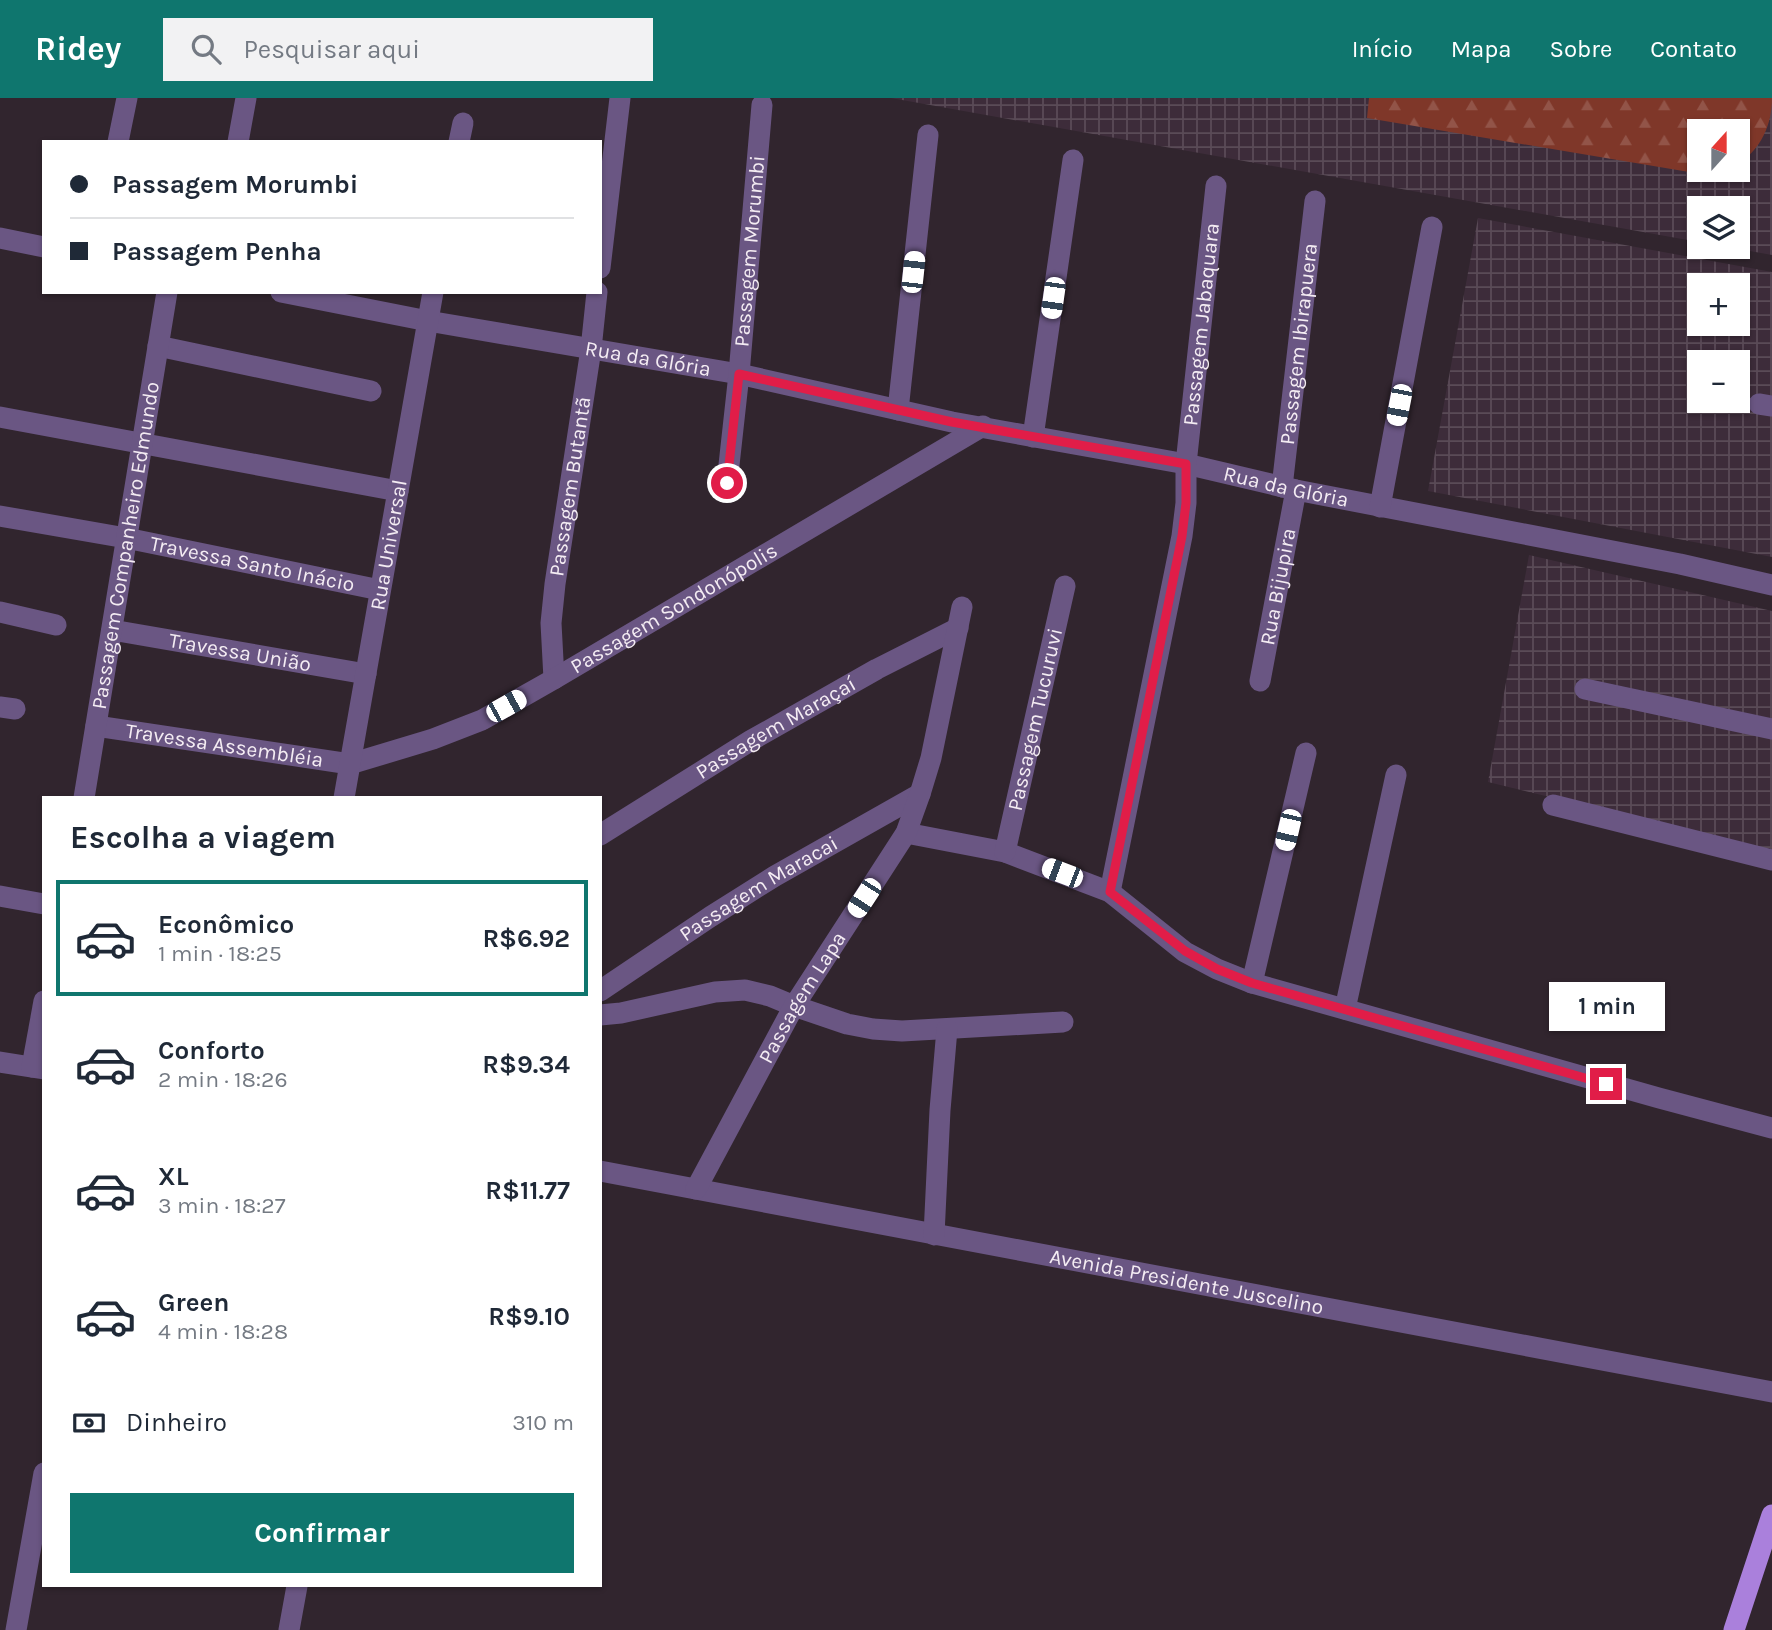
<!DOCTYPE html>
<html lang="pt">
<head>
<meta charset="utf-8">
<style>
  :root { --surface:#fff; --page:#f2f2f3; --text:#1f2937; --muted:#747a83; --line:#e0e1e3; --accent:#0f766e }
  body { margin:0; font-family:Karla,sans-serif; background:var(--page); color:var(--text); height:100vh; display:flex; flex-direction:column; font-size:26px; white-space:nowrap }
  * { box-sizing:border-box; margin:0 }
  p { font-size:23px; color:var(--muted) }
  .icon { flex:none; width:38px; height:38px; fill:none; stroke:currentColor; stroke-width:2; stroke-linecap:round; stroke-linejoin:round }
  .map { position:relative; flex:1; overflow:hidden }
  .panel { position:absolute; left:42px; top:698px; width:560px; height:791px; display:flex; flex-direction:column; background:var(--surface); border-radius:0px; box-shadow:0 2px 5px #0004 }
  .panel>* { flex:none }
  .top-card { position:absolute; left:42px; top:42px; width:560px; height:154px; border-radius:0px; box-shadow:0 2px 5px #0004; display:grid; align-content:center; height:154px; padding:0 28px; background:var(--surface) }
  .needle { width:46px; rotate:21deg }
  .buttons { position:absolute; left:1687px; top:21px; display:grid; gap:14px }
  .buttons a { display:grid; place-items:center; width:63px; height:63px; border-radius:0px; background:var(--surface); box-shadow:0 2px 5px #0004; font-size:35px }
  .end { position:absolute; width:32px; height:32px; margin:-16px; border:9px solid #e11d48; background:#fff; box-shadow:0 0 0 4px #fff }
  .from { border-radius:50% }
  .bubble { position:absolute; height:49px; border-radius:0px; background:var(--surface); box-shadow:0 2px 5px #0004; font-size:23px; font-weight:700; line-height:49px; text-align:center }
  .car { position:absolute; width:21px; height:42px; margin:-21px -10px; border-radius:9px; box-shadow:0 0 5px 2px #0007; background:linear-gradient(#fff 24%,#345 0 40%,#fff 0 76%,#345 0 86%,#fff 0) }
  .top-card b { display:flex; align-items:center; gap:24px; height:66px; font-size:26px }
  .top-card b+b { border-top:2px solid var(--line) }
  .top-card i { width:18px; height:18px; background:var(--text) }
  ul { padding:0; list-style:none }
  li { display:flex; align-items:center; gap:21px; height:116px; margin:0 14px 10px; padding:0 14px; border:4px solid transparent; border-radius:0px }
  li div { flex:1 }
  li b { display:block; font-size:26px }
  li em { font-style:normal; font-weight:700 }
  li.selected { border-color:var(--accent) }
  li>.icon { width:63px; height:63px; stroke-width:1.5 }
  h2 { padding:0 28px; font-size:32px; line-height:84px }
  .pay { display:flex; align-items:center; gap:18px; height:77px; padding:0 28px; font-size:26px }
  .pay p { margin-inline-start:auto }
  .cta { display:flex; gap:14px; margin-top:auto; padding:14px 28px }
  .cta a { flex:1; height:80px; border-radius:0px; background:var(--accent); color:#fff; font-size:28px; font-weight:700; line-height:80px; text-align:center }
  header { display:flex; align-items:center; gap:42px; box-sizing:border-box; height:98px; padding:0 35px; background:var(--accent); color:#fff }
  header strong { font-size:33px }
  nav { display:flex; gap:38px; margin-inline-start:auto; font-size:24px }
  .search { width:490px; height:63px; background:var(--page); display:flex; align-items:center; gap:18px; box-sizing:border-box; padding:0 24px; border-radius:0px; color:var(--muted); font-size:26px }
  .map>svg:first-child { display:block }
  .industrial { fill:url(#industrial-grid); fill-rule:evenodd }
  .forest { fill:url(#forest-firs) }
  .lines { fill:none; stroke-linecap:round; stroke-linejoin:round }
  .minor { stroke:#6a5683; stroke-width:21 }
  .major { stroke:#aa80dc; stroke-width:21 }
  .route { stroke:#e11d48; stroke-width:9 }
  .labels { text-anchor:middle; stroke-width:7; stroke-linejoin:round; paint-order:stroke }
  .street-label { font-size:21px; fill:#f4ecf3; stroke:#151014 }
</style>
</head>
<body>
<header>
<strong>Ridey</strong>
<div class="search"><svg class="icon" aria-label="search" viewBox="0 0 24 24"><circle cx="10" cy="10" r="6"/><path d="M15 15l6 6"/></svg>Pesquisar aqui</div>
<nav><a>Início</a><a>Mapa</a><a>Sobre</a><a>Contato</a></nav>
</header>
<div class="map">
<svg width="1772" height="1532" viewBox="0 0 1772 1532">
  <defs>
    <pattern id="industrial-grid" width="8" height="8" patternUnits="userSpaceOnUse" patternTransform="scale(1.75)"><rect width="8" height="8" fill="#3d2c3a"/><path d="M0 4h8M4 0v8" fill="none" stroke="#5a4b57"/></pattern>
    <pattern id="forest-firs" width="22" height="20" patternUnits="userSpaceOnUse" patternTransform="scale(1.75)"><rect width="22" height="20" fill="#7f3729"/><path d="M5 1l3.5 6h-7zM16 11l3.5 6h-7z" fill="#925448"/></pattern>
  </defs>
  <rect width="100%" height="100%" fill="#31252e"/>
  <!-- industrial -->
  <g class="industrial">
    <path d="M 891,0 L 1772,0 L 1772,157 L 1728,149 L 1738,149 L 1738,110 L 1699,110 L 1699,144 ZM 1699,33 L 1738,33 L 1738,72 L 1699,72 Z"/>
    <path d="M 1478,120 L 1772,174 L 1772,459 L 1428,393 ZM 1699,187 L 1738,187 L 1738,226 L 1699,226 ZM 1699,264 L 1738,264 L 1738,303 L 1699,303 Z"/>
    <polygon points="1529,457 1772,513 1772,753 1488,684"/>
  </g>
  <!-- forest -->
  <path class="forest" d="M 1369,0 L 1772,0 C 1772,27 1761,51 1738,66 L 1738,33 L 1699,33 L 1699,72 L 1726,72 L 1707,77 L 1367,20 Z"/>
  <g class="lines">
    <!-- minor -->
    <g class="minor">
      <polyline points="118,44 127,0"/>
      <polyline points="238,44 246,0"/>
      <polyline points="459,44 463,25"/>
      <polyline points="0,140 44,149"/>
      <polyline points="600,170 620,0"/>
      <path id="s1" d="M 281,194 L 428,223 L 739,276 L 952,324 L 1186,366 L 1296,392 L 1680,466 L 1772,487"/>
      <polyline points="158,248 371,293"/>
      <polyline points="1759,306 1772,308"/>
      <polyline points="898,312 928,37"/>
      <polyline points="0,319 398,393"/>
      <polyline points="1033,339 1073,62"/>
      <path id="s2" d="M 727,385 L 739,276 L 762,7"/>
      <path id="s3" d="M 1282,389 L 1315,103"/>
      <polyline points="1380,409 1432,129"/>
      <path id="s4" d="M 0,418 L 126,440 L 380,492"/>
      <polyline points="0,514 56,527"/>
      <path id="s5" d="M 112,532 L 366,576"/>
      <path id="s6" d="M 554,581 L 551,525 L 555,486 L 591,251 L 597,194"/>
      <path id="s7" d="M 1260,583 L 1296,392"/>
      <polyline points="1585,591 1772,631"/>
      <polyline points="0,609 15,611"/>
      <path id="s8" d="M 96,628 L 350,666 L 433,641 L 482,622 L 554,581 L 983,328"/>
      <path id="s9" d="M 84,700 L 167,194"/>
      <path id="s10" d="M 344,700 L 433,194"/>
      <polyline points="1553,707 1772,762"/>
      <polyline points="906,735 1005,754 1110,794 1185,854 1217,871 1252,885 1659,1000 1772,1030"/>
      <path id="s11" d="M 600,737 L 750,643 L 877,571 L 958,530"/>
      <path id="s12" d="M 1005,754 L 1065,488"/>
      <path id="s13" d="M 1110,794 L 1182,438 L 1186,405 L 1186,366 L 1216,88"/>
      <polyline points="0,798 44,806"/>
      <polyline points="1252,885 1306,655"/>
      <path id="s14" d="M 600,893 L 710,819 L 775,778 L 920,696"/>
      <polyline points="1345,911 1396,677"/>
      <polyline points="600,917 621,915 715,894 745,892 770,898 794,908 847,926 873,931 902,933 1063,924"/>
      <polyline points="0,964 44,971"/>
      <polyline points="32,969 44,903"/>
      <path id="s15" d="M 600,1073 L 1772,1294"/>
      <path id="s16" d="M 696,1091 L 794,908 L 906,735 L 920,696 L 931,660 L 962,509"/>
      <polyline points="934,1137 940,1012 947,931"/>
      <polyline points="16,1532 44,1375"/>
      <polyline points="289,1532 297,1488"/>
    </g>
    <!-- major -->
    <polyline class="major" points="1734,1532 1772,1417"/>
  </g>
  <g class="lines">
    <!-- route -->
    <polyline class="route" points="727,385 739,276 952,324 1186,366 1186,405 1182,438 1110,794 1185,853 1217,871 1252,885 1606,986"/>
  </g>
  <g class="labels">
    <!-- street labels -->
    <g class="street-label">
      <text dy="7" stroke="none"><textPath href="#s2" startOffset="233">Passagem Morumbi</textPath></text>
      <text dy="7" stroke="none"><textPath href="#s13" startOffset="576">Passagem Jabaquara</textPath></text>
      <text dy="7" stroke="none"><textPath href="#s3" startOffset="144">Passagem Ibirapuera</textPath></text>
      <text dy="7" stroke="none"><textPath href="#s1" startOffset="373">Rua da Glória</textPath></text>
      <text dy="7" stroke="none"><textPath href="#s6" startOffset="194">Passagem Butantã</textPath></text>
      <text dy="7" stroke="none"><textPath href="#s1" startOffset="1024">Rua da Glória</textPath></text>
      <text dy="7" stroke="none"><textPath href="#s9" startOffset="256">Passagem Companheiro Edmundo</textPath></text>
      <text dy="7" stroke="none"><textPath href="#s10" startOffset="257">Rua Universal</textPath></text>
      <text dy="7" stroke="none"><textPath href="#s4" startOffset="257">Travessa Santo Inácio</textPath></text>
      <text dy="7" stroke="none"><textPath href="#s7" startOffset="96">Rua Bijupira</textPath></text>
      <text dy="7" stroke="none"><textPath href="#s8" startOffset="618">Passagem Sondonópolis</textPath></text>
      <text dy="7" stroke="none"><textPath href="#s5" startOffset="130">Travessa União</textPath></text>
      <text dy="7" stroke="none"><textPath href="#s12" startOffset="136">Passagem Tucuruvi</textPath></text>
      <text dy="7" stroke="none"><textPath href="#s11" startOffset="206">Passagem Maraçaí</textPath></text>
      <text dy="7" stroke="none"><textPath href="#s8" startOffset="130">Travessa Assembléia</textPath></text>
      <text dy="7" stroke="none"><textPath href="#s14" startOffset="189">Passagem Maracai</textPath></text>
      <text dy="7" stroke="none"><textPath href="#s16" startOffset="219">Passagem Lapa</textPath></text>
      <text dy="7" stroke="none"><textPath href="#s15" startOffset="597">Avenida Presidente Juscelino</textPath></text>
    </g>
  </g>
</svg>
<div class="buttons">
<a><svg class="needle" viewBox="-14 -14 28 28"><path d="M0-13l5 13h-10z" fill="#e53935"/><path d="M0 13l5-13h-10z" fill="#747a83"/></svg></a>
<a><svg class="icon" aria-label="layers" viewBox="0 0 24 24"><path d="M12 4l9 5-9 5-9-5zM3 14l9 5 9-5"/></svg></a>
<a>+</a>
<a>−</a>
</div>
<i class="end from" style="left:727px;top:385px"></i>
<i class="end" style="left:1606px;top:986px"></i>
<div class="bubble" style="left:1549px;top:884px;width:116px">1 min</div>
<i class="car" style="left:913px;top:174px;rotate:6deg"></i>
<i class="car" style="left:1053px;top:200px;rotate:188deg"></i>
<i class="car" style="left:1399px;top:307px;rotate:191deg"></i>
<i class="car" style="left:506px;top:608px;rotate:61deg"></i>
<i class="car" style="left:1288px;top:732px;rotate:193deg"></i>
<i class="car" style="left:1062px;top:775px;rotate:291deg"></i>
<i class="car" style="left:864px;top:800px;rotate:213deg"></i>
<div class="top-card">
<b><i class="from"></i>Passagem Morumbi</b>
<b><i></i>Passagem Penha</b>
</div>
<section class="panel">
<h2>Escolha a viagem</h2>
<ul>
<li class="selected"><svg class="icon" aria-label="car" viewBox="0 0 24 24"><path d="M5 17H2v-5l4-1 3-4h7l3 4 3 1v5h-3M9 17h6M6 11h13"/><circle cx="7" cy="17" r="2"/><circle cx="17" cy="17" r="2"/></svg><div><b>Econômico</b><p>1 min · 18:25</p></div><em>R$6.92</em></li>
<li><svg class="icon" aria-label="car" viewBox="0 0 24 24"><path d="M5 17H2v-5l4-1 3-4h7l3 4 3 1v5h-3M9 17h6M6 11h13"/><circle cx="7" cy="17" r="2"/><circle cx="17" cy="17" r="2"/></svg><div><b>Conforto</b><p>2 min · 18:26</p></div><em>R$9.34</em></li>
<li><svg class="icon" aria-label="car" viewBox="0 0 24 24"><path d="M5 17H2v-5l4-1 3-4h7l3 4 3 1v5h-3M9 17h6M6 11h13"/><circle cx="7" cy="17" r="2"/><circle cx="17" cy="17" r="2"/></svg><div><b>XL</b><p>3 min · 18:27</p></div><em>R$11.77</em></li>
<li><svg class="icon" aria-label="car" viewBox="0 0 24 24"><path d="M5 17H2v-5l4-1 3-4h7l3 4 3 1v5h-3M9 17h6M6 11h13"/><circle cx="7" cy="17" r="2"/><circle cx="17" cy="17" r="2"/></svg><div><b>Green</b><p>4 min · 18:28</p></div><em>R$9.10</em></li>
</ul>
<div class="pay"><svg class="icon" aria-label="cash" viewBox="0 0 24 24"><path d="M3 7h18v10H3z"/><circle cx="12" cy="12" r="2"/></svg>Dinheiro<p>310 m</p></div>
<div class="cta"><a>Confirmar</a></div>
</section>
</div>
</body>
</html>
